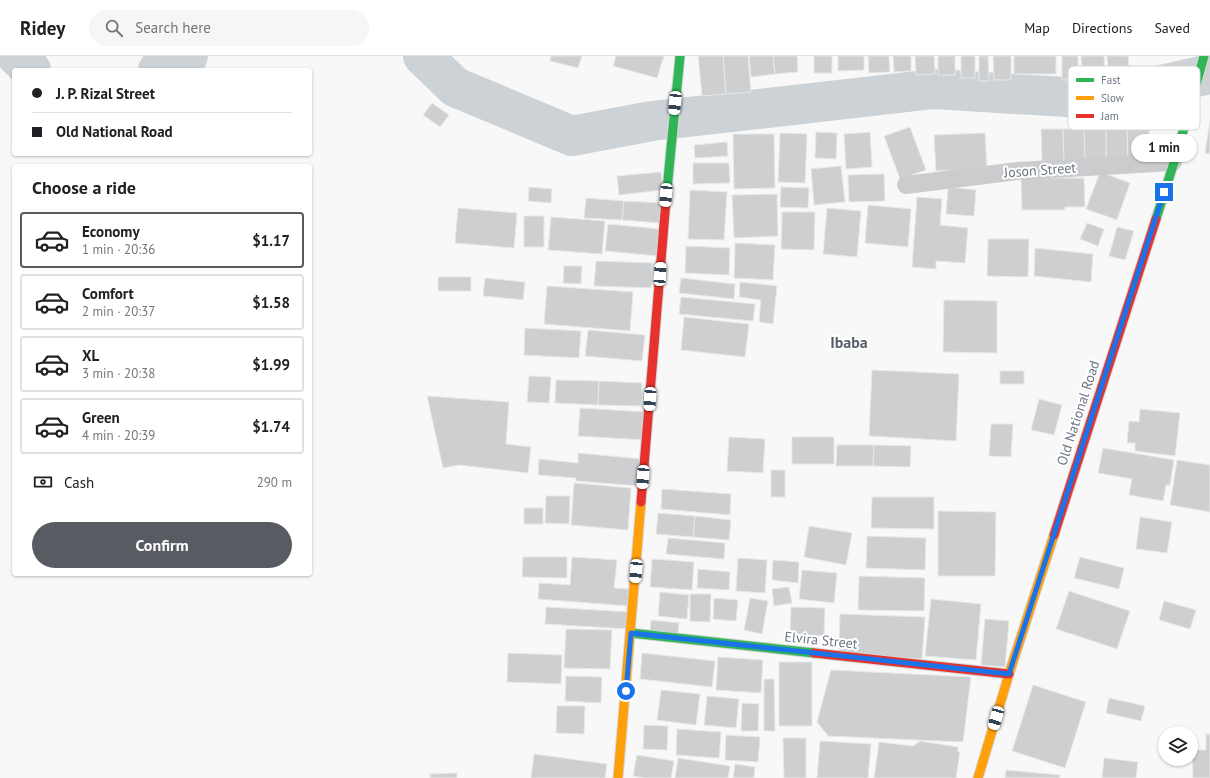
<!DOCTYPE html>
<html lang="en">
<head>
<meta charset="utf-8">
<style>
  :root { --surface:#fff; --page:#f6f6f6; --text:#202124; --muted:#757577; --line:#e0e0e0; --accent:#585c62 }
  body { margin:0; font-family:"PT Sans",sans-serif; background:var(--page); color:var(--text); height:100vh; display:flex; flex-direction:column; font-size:15px; white-space:nowrap }
  * { box-sizing:border-box; margin:0 }
  p { font-size:13px; color:var(--muted) }
  .icon { flex:none; width:22px; height:22px; fill:none; stroke:currentColor; stroke-width:2; stroke-linecap:round; stroke-linejoin:round }
  .map { position:relative; flex:1; overflow:hidden }
  .side { position:absolute; left:12px; top:108px; width:300px; height:412px; display:flex; flex-direction:column; background:var(--surface); border-radius:4px; box-shadow:0 1px 3px #0004 }
  .side>* { flex:none }
  .banner { position:absolute; left:12px; top:12px; width:300px; height:88px; border-radius:4px; box-shadow:0 1px 3px #0004; display:grid; align-content:center; height:88px; padding:0 20px; background:var(--surface) }
  .tools { position:absolute; left:1158px; top:670px; display:grid; gap:8px }
  .tools a { display:grid; place-items:center; width:40px; height:40px; border-radius:50%; background:var(--surface); box-shadow:0 1px 3px #0004; font-size:20px }
  .end { position:absolute; width:18px; height:18px; margin:-9px; border:5px solid #1a73e8; background:#fff; box-shadow:0 0 0 2px #fff }
  .from { border-radius:50% }
  .bubble { position:absolute; height:28px; border-radius:14px; background:var(--surface); box-shadow:0 1px 3px #0004; font-size:13px; font-weight:700; line-height:28px; text-align:center }
  .car { position:absolute; width:12px; height:24px; margin:-12px -6px; border-radius:5px; box-shadow:0 0 3px 1px #0007; background:linear-gradient(#fff 24%,#345 0 40%,#fff 0 76%,#345 0 86%,#fff 0) }
  .banner b { display:flex; align-items:center; gap:14px; height:38px; font-size:15px }
  .banner b+b { border-top:1px solid var(--line) }
  .banner i { width:10px; height:10px; background:var(--text) }
  ul { padding:0; list-style:none }
  li { display:flex; align-items:center; gap:12px; height:56px; margin:0 8px 6px; padding:0 12px; border:2px solid var(--line); border-radius:4px }
  li div { flex:1 }
  li b { display:block; font-size:15px }
  li em { font-style:normal; font-weight:700 }
  li.on { border-color:var(--accent) }
  li>.icon { width:36px; height:36px; stroke-width:1.5 }
  h2 { padding:0 20px; font-size:18px; line-height:48px }
  .pay { display:flex; align-items:center; gap:10px; height:44px; padding:0 20px; font-size:15px }
  .pay p { margin-inline-start:auto }
  .action { display:flex; gap:8px; margin-top:auto; padding:8px 20px }
  .action a { flex:1; height:46px; border-radius:24px; background:var(--accent); color:#fff; font-size:16px; font-weight:700; line-height:46px; text-align:center }
  header { display:flex; align-items:center; gap:24px; box-sizing:border-box; height:56px; padding:0 20px; background:var(--surface); border-bottom:1px solid var(--line) }
  header strong { font-size:19px }
  nav { display:flex; gap:22px; margin-inline-start:auto; font-size:14px }
  .search { width:280px; height:36px; background:var(--page); display:flex; align-items:center; gap:10px; box-sizing:border-box; padding:0 14px; border-radius:22px; color:var(--muted); font-size:15px }
  .map>svg:first-child { display:block }
  .lines { fill:none; stroke-linecap:round; stroke-linejoin:round }
  .river { stroke:#cdd2d6; stroke-width:40 }
  .building { fill:#cecfd1; stroke:#e8e8e8 }
  .fast-casing { stroke:#d5d6d6; stroke-width:11 }
  .slow-casing { stroke:#d5d6d6; stroke-width:11 }
  .jam-casing { stroke:#d5d6d6; stroke-width:11 }
  .street { stroke:#cbccce; stroke-width:18 }
  .fast { stroke:#30b455; stroke-width:9 }
  .slow { stroke:#ff9f0a; stroke-width:9 }
  .jam { stroke:#e5322d; stroke-width:9 }
  .route { stroke:#1a73e8; stroke-width:5 }
  .labels { text-anchor:middle; stroke-width:4; stroke-linejoin:round; paint-order:stroke }
  .street-label { font-size:14px; fill:#6c7584; stroke:#fff }
  .quarter-label { font-size:16px; font-weight:bold; fill:#595f6a; stroke:#fff }
  .key { fill:#fff; stroke:#d3d6da; stroke-width:1 }
  .key-label { font-size:11px; fill:#6c7584 }
</style>
</head>
<body>
<header>
<strong>Ridey</strong>
<div class="search"><svg class="icon" aria-label="search" viewBox="0 0 24 24"><circle cx="10" cy="10" r="6"/><path d="M15 15l6 6"/></svg>Search here</div>
<nav><a>Map</a><a>Directions</a><a>Saved</a></nav>
</header>
<div class="map">
<svg width="1210" height="722" viewBox="0 0 1210 722">
  <rect width="100%" height="100%" fill="#f8f8f8"/>
  <g class="lines">
    <!-- river -->
    <g class="river">
      <polyline points="17,0 31,14"/>
      <polyline points="423,0 455,31 572,80 652,65 934,33 1098,43 1210,18"/>
      <polyline points="158,14 187,2 188,0"/>
    </g>
  </g>
  <!-- building -->
  <g class="building">
    <polygon points="551,0 582,0 578,12 550,5"/>
    <polygon points="616,0 664,0 657,22 613,10"/>
    <polygon points="698,0 723,0 726,38 702,40"/>
    <polygon points="723,0 748,0 751,36 726,38"/>
    <polygon points="749,0 773,0 775,18 751,21"/>
    <polygon points="773,0 797,0 798,16 775,18"/>
    <rect x="814" y="0" width="18" height="17"/>
    <polygon points="838,0 864,0 864,14 838,15"/>
    <polygon points="868,0 889,0 890,16 869,17"/>
    <polygon points="893,0 911,0 911,15 894,16"/>
    <polygon points="915,0 934,0 935,18 916,19"/>
    <rect x="938" y="0" width="17" height="19"/>
    <rect x="961" y="0" width="14" height="22"/>
    <polygon points="979,0 988,0 989,25 979,25"/>
    <polygon points="993,0 1011,0 1011,24 994,24"/>
    <rect x="1014" y="0" width="42" height="18"/>
    <rect x="1062" y="0" width="16" height="24"/>
    <polygon points="1081,0 1104,0 1105,19 1082,20"/>
    <polygon points="1107,0 1128,0 1129,12 1108,13"/>
    <polygon points="432,47 449,59 440,71 423,59"/>
    <polygon points="1210,64 1210,98 1205,97"/>
    <polygon points="910,71 926,114 900,123 884,80"/>
    <polygon points="1127,71 1128,104 1106,104 1106,72"/>
    <polygon points="1127,71 1149,71 1149,103 1128,104"/>
    <polygon points="1106,72 1106,104 1085,105 1084,73"/>
    <polygon points="1041,73 1063,73 1064,105 1042,105"/>
    <polygon points="1063,73 1084,73 1085,105 1064,105"/>
    <polygon points="816,76 837,77 836,103 815,102"/>
    <polygon points="870,76 872,111 846,113 844,78"/>
    <polygon points="780,77 807,78 805,127 778,126"/>
    <polygon points="985,77 987,113 936,115 934,79"/>
    <polygon points="733,78 774,78 775,132 734,133"/>
    <polygon points="727,86 728,100 695,102 694,89"/>
    <polygon points="693,107 729,107 730,127 693,128"/>
    <polygon points="841,110 845,146 814,149 811,113"/>
    <polygon points="661,116 663,134 619,139 617,120"/>
    <polygon points="1100,116 1130,127 1117,164 1086,153"/>
    <polygon points="884,118 885,145 849,146 848,119"/>
    <polygon points="1021,122 1084,122 1085,151 1065,151 1065,154 1022,154"/>
    <polygon points="529,131 552,133 551,147 528,145"/>
    <polygon points="781,131 809,132 808,152 780,151"/>
    <polygon points="948,131 976,134 974,160 946,158"/>
    <polygon points="690,134 727,136 724,184 688,183"/>
    <polygon points="777,138 778,180 734,182 732,139"/>
    <polygon points="917,141 942,143 940,169 968,172 965,207 936,205 936,213 912,211"/>
    <polygon points="586,142 624,145 622,164 584,162"/>
    <polygon points="624,145 661,147 660,167 622,164"/>
    <polygon points="868,149 911,153 908,191 865,187"/>
    <polygon points="458,152 517,157 514,192 455,187"/>
    <polygon points="827,152 861,155 857,201 823,198"/>
    <polygon points="782,156 815,156 814,194 781,193"/>
    <rect x="524" y="160" width="20" height="31"/>
    <polygon points="551,161 605,165 602,198 548,194"/>
    <polygon points="1087,167 1104,173 1098,190 1080,183"/>
    <polygon points="608,168 660,173 657,200 605,195"/>
    <polygon points="1117,171 1134,175 1125,204 1109,200"/>
    <polygon points="988,183 1029,183 1028,221 987,220"/>
    <polygon points="735,187 775,189 773,224 734,222"/>
    <polygon points="686,190 730,192 729,219 685,217"/>
    <polygon points="1035,192 1093,198 1091,226 1034,220"/>
    <polygon points="596,205 652,207 651,232 594,230"/>
    <polygon points="564,210 582,210 581,228 563,227"/>
    <rect x="438" y="221" width="33" height="14"/>
    <polygon points="485,222 525,226 523,244 483,240"/>
    <polygon points="681,222 735,228 734,243 679,237"/>
    <polygon points="740,226 777,230 773,268 759,266 761,244 739,241"/>
    <polygon points="547,230 633,236 630,275 544,268"/>
    <polygon points="681,241 755,248 753,265 679,258"/>
    <polygon points="944,244 997,245 997,297 943,296"/>
    <polygon points="684,261 749,268 745,301 681,294"/>
    <polygon points="525,272 581,275 579,302 524,299"/>
    <polygon points="588,274 645,279 642,305 585,300"/>
    <polygon points="872,314 959,318 956,385 869,380"/>
    <rect x="1000" y="315" width="24" height="13"/>
    <polygon points="529,320 551,321 549,347 527,346"/>
    <polygon points="556,324 599,325 598,349 555,347"/>
    <polygon points="599,325 642,327 641,350 598,349"/>
    <polygon points="427,340 509,346 506,388 531,391 528,417 459,409 443,412"/>
    <polygon points="1039,343 1062,349 1054,379 1031,374"/>
    <polygon points="580,352 647,356 645,384 578,380"/>
    <polygon points="1140,353 1180,357 1175,400 1135,395 1135,387 1127,387 1129,365 1139,366"/>
    <polygon points="991,368 1013,368 1011,401 989,400"/>
    <polygon points="729,381 765,383 763,417 727,415"/>
    <rect x="792" y="381" width="42" height="27"/>
    <polygon points="837,389 874,389 873,410 836,410"/>
    <polygon points="874,389 911,390 910,411 873,410"/>
    <polygon points="1103,392 1174,404 1170,429 1166,429 1163,445 1129,439 1132,423 1098,417"/>
    <polygon points="578,397 642,403 640,430 576,425 576,422 538,419 539,403 578,407"/>
    <polygon points="1177,404 1210,409 1210,456 1170,449"/>
    <rect x="771" y="414" width="14" height="27"/>
    <polygon points="574,427 631,432 628,474 571,469"/>
    <polygon points="662,433 731,438 730,459 661,453"/>
    <polygon points="546,440 570,440 569,468 545,467"/>
    <polygon points="872,441 934,441 934,473 871,472"/>
    <rect x="524" y="452" width="19" height="16"/>
    <polygon points="938,455 996,456 995,520 938,520"/>
    <polygon points="658,457 695,460 693,481 656,478"/>
    <polygon points="695,460 731,464 729,484 693,481"/>
    <polygon points="1140,461 1172,466 1167,497 1136,493"/>
    <polygon points="809,470 852,477 846,509 804,501"/>
    <polygon points="867,480 926,482 925,514 866,512"/>
    <polygon points="668,482 725,487 724,503 666,498"/>
    <polygon points="523,501 567,501 567,522 522,521"/>
    <polygon points="572,501 617,504 614,532 629,533 628,550 538,543 539,527 570,529"/>
    <polygon points="1080,501 1124,512 1119,533 1074,522"/>
    <polygon points="738,502 767,504 765,537 736,535"/>
    <polygon points="652,503 694,506 692,534 650,531"/>
    <polygon points="773,504 799,506 798,527 772,524"/>
    <polygon points="698,513 730,516 729,534 697,532"/>
    <polygon points="802,514 837,517 834,547 799,543"/>
    <polygon points="859,520 925,522 924,555 858,554"/>
    <polygon points="789,531 792,547 774,550 772,533"/>
    <polygon points="1069,535 1130,555 1117,593 1056,573"/>
    <polygon points="660,536 689,539 687,563 658,560"/>
    <polygon points="690,538 711,538 710,566 690,565"/>
    <polygon points="714,542 738,544 736,565 713,563"/>
    <polygon points="750,542 768,545 762,578 744,574"/>
    <polygon points="931,543 981,548 976,604 925,600"/>
    <polygon points="1164,545 1196,554 1190,573 1159,564"/>
    <polygon points="546,551 629,556 628,573 545,568"/>
    <polygon points="791,551 825,552 824,580 790,579"/>
    <polygon points="840,558 925,561 922,603 839,597"/>
    <polygon points="985,563 1009,565 1005,611 981,609"/>
    <polygon points="651,564 679,567 678,579 650,576"/>
    <polygon points="566,573 612,574 610,613 564,612"/>
    <polygon points="508,597 562,599 561,628 507,626"/>
    <polygon points="642,597 715,605 712,631 640,623"/>
    <polygon points="718,601 763,604 761,637 716,634"/>
    <rect x="779" y="606" width="33" height="64"/>
    <polygon points="831,614 971,621 963,686 828,680 817,666"/>
    <polygon points="566,620 602,621 601,647 565,645"/>
    <polygon points="764,623 774,623 775,675 764,675"/>
    <polygon points="1033,629 1086,646 1065,712 1012,695"/>
    <polygon points="661,634 700,638 696,669 657,664"/>
    <polygon points="707,640 739,643 736,672 704,669"/>
    <polygon points="1109,642 1145,650 1141,665 1106,657"/>
    <polygon points="742,647 759,648 758,675 741,675"/>
    <polygon points="557,650 585,650 584,678 556,677"/>
    <polygon points="644,669 668,670 667,694 643,693"/>
    <polygon points="677,673 721,676 719,702 676,699"/>
    <polygon points="1206,678 1210,678 1210,722 1193,722 1192,694 1206,694"/>
    <polygon points="726,679 760,681 758,706 725,704"/>
    <polygon points="783,682 806,682 806,722 784,722"/>
    <polygon points="820,685 871,688 868,722 817,722"/>
    <polygon points="920,685 958,691 958,696 960,696 956,722 874,722 879,686 913,690"/>
    <polygon points="534,698 607,708 605,722 531,722"/>
    <polygon points="637,699 674,705 671,722 644,722 633,720"/>
    <polygon points="678,702 730,710 728,722 675,722"/>
    <polygon points="1104,702 1138,706 1136,722 1102,722"/>
    <polygon points="735,708 755,711 754,722 733,722"/>
    <polygon points="1006,714 1060,719 1059,722 1005,722"/>
    <polygon points="457,717 457,722 430,722 430,718"/>
  </g>
  <g class="lines">
    <defs>
      <g id="fast">
        <polyline points="666,144 680,0"/>
        <polyline points="1156,163 1177,97 1204,0"/>
        <polyline points="631,577 814,597"/>
      </g>
      <g id="slow">
        <polyline points="618,722 641,446"/>
        <polyline points="978,722 1009,618 1054,479"/>
      </g>
      <g id="jam">
        <polyline points="641,446 666,144"/>
        <polyline points="1054,479 1156,163"/>
        <polyline points="814,597 1009,618"/>
      </g>
    </defs>
    <!-- fast casing -->
    <use href="#fast" class="fast-casing"/>
    <!-- slow casing -->
    <use href="#slow" class="slow-casing"/>
    <!-- jam casing -->
    <use href="#jam" class="jam-casing"/>
    <!-- street -->
    <polyline class="street" points="906,129 1018,115 1173,106"/>
    <!-- fast -->
    <use href="#fast" class="fast"/>
    <!-- slow -->
    <use href="#slow" class="slow"/>
    <!-- jam -->
    <use href="#jam" class="jam"/>
  </g>
  <g class="lines">
    <!-- route -->
    <polyline class="route" points="626,635 631,577 1009,618 1164,136"/>
  </g>
  <g class="labels">
    <!-- street labels -->
    <g class="street-label">
      <text transform="translate(1040 114) rotate(-4)" y="5">Joson Street</text>
      <text transform="translate(1078 357) rotate(-72)" y="5">Old National Road</text>
      <text transform="translate(821 584) rotate(6)" y="5">Elvira Street</text>
    </g>
    <!-- quarter labels -->
    <g class="quarter-label">
      <text x="849" y="292">Ibaba</text>
    </g>
  </g>
  <!-- legend -->
  <rect x="1068" y="10" width="132" height="64" rx="6" class="key"/>
  <rect x="1076" y="22" width="18" height="4" fill="#30b455"/>
  <rect x="1076" y="40" width="18" height="4" fill="#ff9f0a"/>
  <rect x="1076" y="58" width="18" height="4" fill="#e5322d"/>
  <g class="key-label">
    <text x="1101" y="28">Fast</text>
    <text x="1101" y="46">Slow</text>
    <text x="1101" y="64">Jam</text>
  </g>
</svg>
<div class="tools">
<a><svg class="icon" aria-label="layers" viewBox="0 0 24 24"><path d="M12 4l9 5-9 5-9-5zM3 14l9 5 9-5"/></svg></a>
</div>
<i class="end from" style="left:626px;top:635px"></i>
<i class="end" style="left:1164px;top:136px"></i>
<div class="bubble" style="left:1131px;top:78px;width:66px">1 min</div>
<i class="car" style="left:675px;top:47px;rotate:186deg"></i>
<i class="car" style="left:666px;top:139px;rotate:185deg"></i>
<i class="car" style="left:660px;top:218px;rotate:4deg"></i>
<i class="car" style="left:650px;top:343px;rotate:184deg"></i>
<i class="car" style="left:643px;top:421px;rotate:184deg"></i>
<i class="car" style="left:636px;top:515px;rotate:185deg"></i>
<i class="car" style="left:996px;top:662px;rotate:196deg"></i>
<div class="banner">
<b><i class="from"></i>J. P. Rizal Street</b>
<b><i></i>Old National Road</b>
</div>
<section class="side">
<h2>Choose a ride</h2>
<ul>
<li class="on"><svg class="icon" aria-label="car" viewBox="0 0 24 24"><path d="M5 17H2v-5l4-1 3-4h7l3 4 3 1v5h-3M9 17h6M6 11h13"/><circle cx="7" cy="17" r="2"/><circle cx="17" cy="17" r="2"/></svg><div><b>Economy</b><p>1 min · 20:36</p></div><em>$1.17</em></li>
<li><svg class="icon" aria-label="car" viewBox="0 0 24 24"><path d="M5 17H2v-5l4-1 3-4h7l3 4 3 1v5h-3M9 17h6M6 11h13"/><circle cx="7" cy="17" r="2"/><circle cx="17" cy="17" r="2"/></svg><div><b>Comfort</b><p>2 min · 20:37</p></div><em>$1.58</em></li>
<li><svg class="icon" aria-label="car" viewBox="0 0 24 24"><path d="M5 17H2v-5l4-1 3-4h7l3 4 3 1v5h-3M9 17h6M6 11h13"/><circle cx="7" cy="17" r="2"/><circle cx="17" cy="17" r="2"/></svg><div><b>XL</b><p>3 min · 20:38</p></div><em>$1.99</em></li>
<li><svg class="icon" aria-label="car" viewBox="0 0 24 24"><path d="M5 17H2v-5l4-1 3-4h7l3 4 3 1v5h-3M9 17h6M6 11h13"/><circle cx="7" cy="17" r="2"/><circle cx="17" cy="17" r="2"/></svg><div><b>Green</b><p>4 min · 20:39</p></div><em>$1.74</em></li>
</ul>
<div class="pay"><svg class="icon" aria-label="cash" viewBox="0 0 24 24"><path d="M3 7h18v10H3z"/><circle cx="12" cy="12" r="2"/></svg>Cash<p>290 m</p></div>
<div class="action"><a>Confirm</a></div>
</section>
</div>
</body>
</html>
